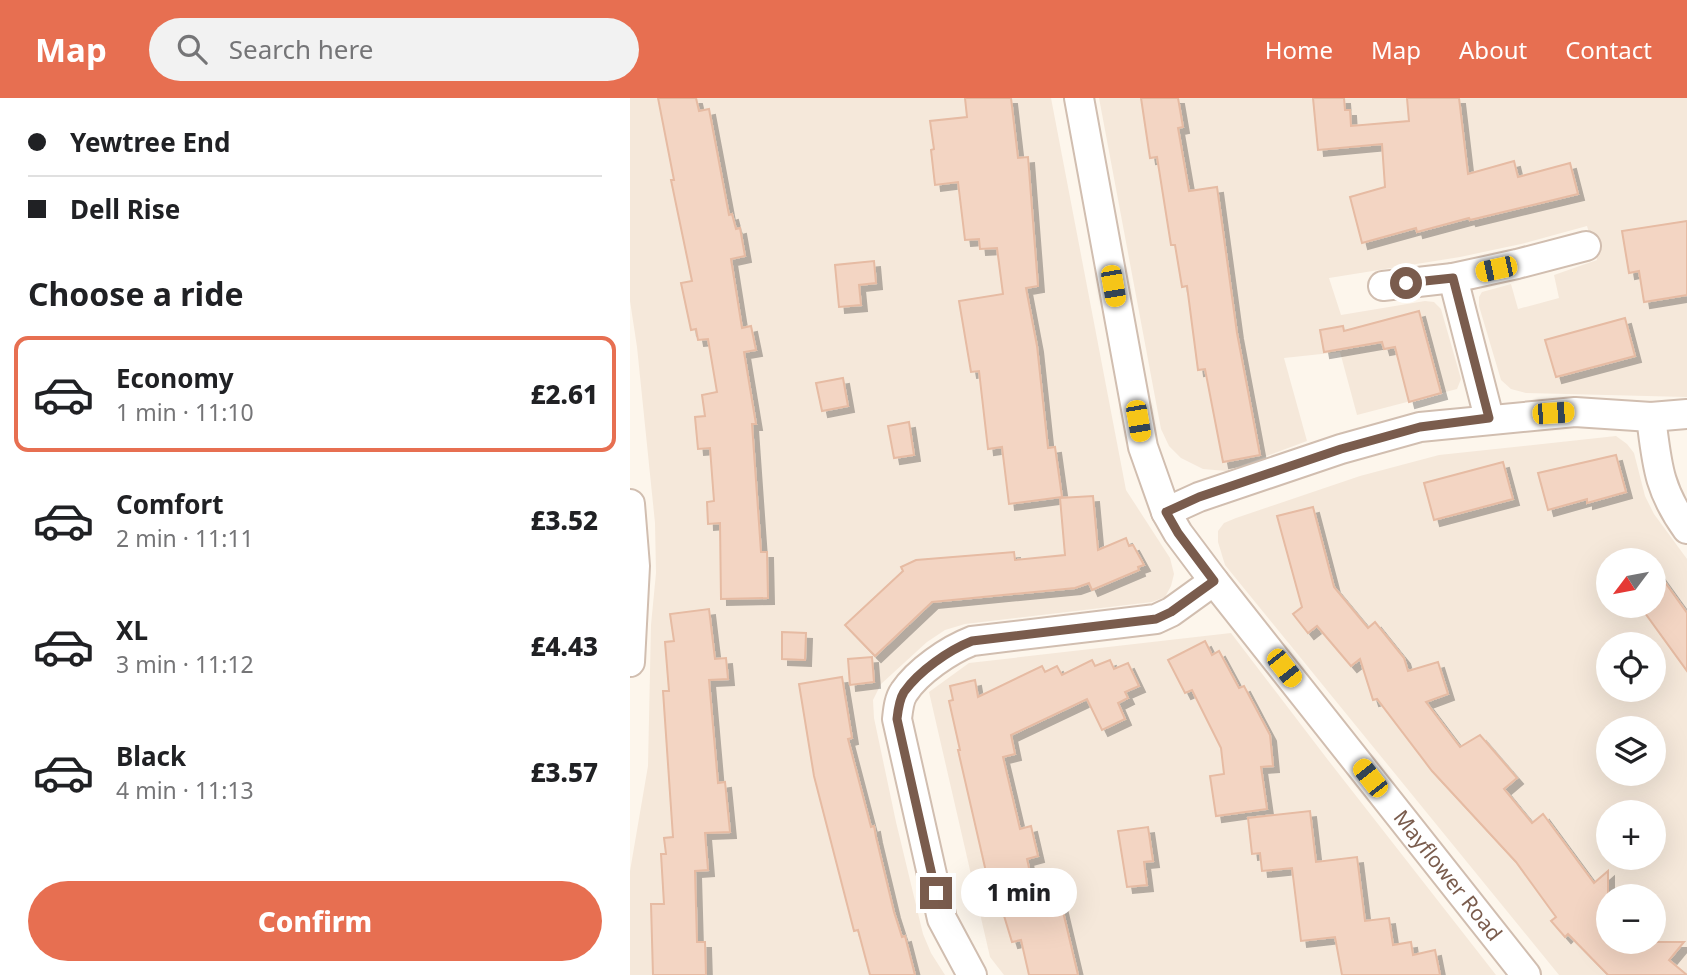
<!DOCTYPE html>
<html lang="en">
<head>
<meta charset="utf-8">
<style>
  :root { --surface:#fff; --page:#f2f2f2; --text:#202124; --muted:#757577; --line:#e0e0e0; --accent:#e76f51 }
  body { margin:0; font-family:"Noto Sans",sans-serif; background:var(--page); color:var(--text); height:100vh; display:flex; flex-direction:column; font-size:26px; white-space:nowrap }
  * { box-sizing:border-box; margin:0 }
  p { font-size:23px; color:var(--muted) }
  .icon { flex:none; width:38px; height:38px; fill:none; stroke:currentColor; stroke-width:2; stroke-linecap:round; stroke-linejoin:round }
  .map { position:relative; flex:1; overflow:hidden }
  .panel { display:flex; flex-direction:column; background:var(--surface); width:630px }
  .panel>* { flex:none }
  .hud { display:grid; align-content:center; height:154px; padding:0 28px; background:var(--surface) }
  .needle { width:46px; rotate:238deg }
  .buttons { position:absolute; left:966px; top:450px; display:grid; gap:14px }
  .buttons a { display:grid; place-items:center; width:70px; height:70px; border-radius:50%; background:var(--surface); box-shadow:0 7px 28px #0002; font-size:35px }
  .end { position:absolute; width:32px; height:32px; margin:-16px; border:9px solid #7a5c4d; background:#fff; box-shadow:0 0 0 4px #fff }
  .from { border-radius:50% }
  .bubble { position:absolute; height:49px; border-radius:24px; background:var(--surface); box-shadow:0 7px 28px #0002; font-size:23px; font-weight:800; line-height:49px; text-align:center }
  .car { position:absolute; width:21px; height:42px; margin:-21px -10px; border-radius:9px; box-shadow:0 0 5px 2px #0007; background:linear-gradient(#f5c518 24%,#345 0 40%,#f5c518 0 76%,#345 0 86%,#f5c518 0) }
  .hud b { display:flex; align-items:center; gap:24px; height:66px; font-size:26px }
  .hud b+b { border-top:2px solid var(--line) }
  .hud i { width:18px; height:18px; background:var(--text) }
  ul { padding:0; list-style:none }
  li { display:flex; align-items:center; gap:21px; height:116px; margin:0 14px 10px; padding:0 14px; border:4px solid transparent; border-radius:14px }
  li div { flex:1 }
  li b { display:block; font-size:26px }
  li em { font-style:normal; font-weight:800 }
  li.current { border-color:var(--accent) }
  li>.icon { width:63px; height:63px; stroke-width:1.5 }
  h2 { padding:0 28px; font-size:32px; line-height:84px }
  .action { display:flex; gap:14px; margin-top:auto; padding:14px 28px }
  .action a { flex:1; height:80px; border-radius:42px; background:var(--accent); color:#fff; font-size:28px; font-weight:800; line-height:80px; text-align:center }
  header { display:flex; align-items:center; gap:42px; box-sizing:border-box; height:98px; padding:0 35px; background:var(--accent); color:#fff }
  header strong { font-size:33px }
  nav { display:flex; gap:38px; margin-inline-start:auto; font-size:24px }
  .search { width:490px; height:63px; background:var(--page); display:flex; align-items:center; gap:18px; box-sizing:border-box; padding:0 24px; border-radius:38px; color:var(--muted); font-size:26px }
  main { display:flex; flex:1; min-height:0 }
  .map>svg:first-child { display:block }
  .residential { fill:#f5e8da; fill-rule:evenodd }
  .building { fill:#f3d5c3; stroke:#e6bba3; stroke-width:2; filter:url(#shadow) }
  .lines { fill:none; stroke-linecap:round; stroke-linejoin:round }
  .minor-casing { stroke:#d1beb0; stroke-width:32 }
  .minor { stroke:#fff; stroke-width:28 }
  .route { stroke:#7a5c4d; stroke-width:9 }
  .labels { text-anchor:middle; stroke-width:6; stroke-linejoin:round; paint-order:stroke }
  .street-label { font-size:21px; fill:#7a5c4d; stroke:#fffaf3 }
</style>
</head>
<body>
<header>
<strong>Map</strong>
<div class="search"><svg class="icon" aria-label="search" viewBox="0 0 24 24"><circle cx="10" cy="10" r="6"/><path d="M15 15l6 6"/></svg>Search here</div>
<nav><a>Home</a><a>Map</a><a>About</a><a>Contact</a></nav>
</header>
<main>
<section class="panel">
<div class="hud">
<b><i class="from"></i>Yewtree End</b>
<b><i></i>Dell Rise</b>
</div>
<h2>Choose a ride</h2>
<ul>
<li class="current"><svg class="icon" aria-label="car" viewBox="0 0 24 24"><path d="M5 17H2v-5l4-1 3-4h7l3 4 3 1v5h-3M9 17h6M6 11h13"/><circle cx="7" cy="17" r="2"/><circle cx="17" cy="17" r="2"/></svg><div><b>Economy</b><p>1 min · 11:10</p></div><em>£2.61</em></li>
<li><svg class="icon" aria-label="car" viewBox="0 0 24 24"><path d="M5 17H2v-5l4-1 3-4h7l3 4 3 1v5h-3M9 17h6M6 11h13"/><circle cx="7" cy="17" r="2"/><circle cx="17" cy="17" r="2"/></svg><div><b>Comfort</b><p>2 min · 11:11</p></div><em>£3.52</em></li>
<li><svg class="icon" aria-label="car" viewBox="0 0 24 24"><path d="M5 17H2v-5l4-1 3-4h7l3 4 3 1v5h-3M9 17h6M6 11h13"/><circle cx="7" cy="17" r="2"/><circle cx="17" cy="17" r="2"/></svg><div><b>XL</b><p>3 min · 11:12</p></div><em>£4.43</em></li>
<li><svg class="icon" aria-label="car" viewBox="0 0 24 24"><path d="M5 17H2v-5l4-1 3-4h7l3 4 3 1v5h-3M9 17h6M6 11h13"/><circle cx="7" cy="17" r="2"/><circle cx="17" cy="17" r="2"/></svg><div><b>Black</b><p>4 min · 11:13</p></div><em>£3.57</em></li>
</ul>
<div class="action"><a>Confirm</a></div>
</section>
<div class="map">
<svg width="1057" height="877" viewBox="0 0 1057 877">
  <defs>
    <filter id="shadow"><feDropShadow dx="6" dy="6" stdDeviation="0" flood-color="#0004"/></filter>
  </defs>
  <rect width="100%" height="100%" fill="#fdf6ec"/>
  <!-- residential -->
  <g class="residential">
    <polygon points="0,0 421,0 496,392 540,460 544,476 541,488 535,499 522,504 335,526 315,532 297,544 251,586 243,602 244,620 266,724 293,836 301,855 315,877 0,877 0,773 18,668 21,527 26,475 25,425 7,249 0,203"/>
    <polygon points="469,0 1057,0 1057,299 896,295 881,291 871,282 849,208 849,199 852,194 881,186 888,211 929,200 924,177 967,162 957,128 891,146 830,159 699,180 711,217 795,203 804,204 811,211 831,281 827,291 727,317 710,254 654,260 677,343 596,373 573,371 551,360 539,348 531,331"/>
    <path d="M 986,338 L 997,346 L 1004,355 L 1015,398 L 1024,416 L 1057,461 L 1057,877 L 929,877 L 595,467 L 588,444 L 588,433 L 594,425 L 606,420 L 730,378 L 809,357 ZM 978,462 L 1024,462 L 1024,508 L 978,508 ZM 978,546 L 1024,546 L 1024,592 L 978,592 ZM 978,630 L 1024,630 L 1024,676 L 978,676 ZM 978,714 L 1024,714 L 1024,760 L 978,760 ZM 978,798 L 1024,798 L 1024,844 L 978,844 Z"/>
    <polygon points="601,535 698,662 866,877 374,877 360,859 299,594 339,565"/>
  </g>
  <!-- building -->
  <g class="building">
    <polygon points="28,0 66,0 69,13 79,11 99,117 102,116 106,131 110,130 115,158 101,161 112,230 121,228 126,252 114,254 126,326 122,326 131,454 137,454 138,500 91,501 90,425 78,426 77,404 84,403 80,350 68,351 65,319 75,318 72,297 87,294 78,241 68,242 66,231 61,232 51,185 62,183 41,82 44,82"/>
    <polygon points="335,0 381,0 388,60 398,59 408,188 396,190 407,248 418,350 425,349 432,399 379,406 372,349 358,351 349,273 341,274 329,203 373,196 367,150 350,151 349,141 335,142 328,84 305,87 301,52 304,51 300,23 337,19"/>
    <polygon points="511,0 548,0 553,29 548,30 559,93 587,89 607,235 630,357 593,364 575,271 568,272 557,188 552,189 545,147 541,147 527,59 520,60"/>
    <polygon points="683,0 714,0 715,12 720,12 721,28 779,23 777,0 829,0 838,76 884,63 888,79 940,65 948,96 840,122 839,120 787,134 786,130 732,145 720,99 755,89 752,46 688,52"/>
    <polygon points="1057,123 1057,197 1014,204 1009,173 999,175 992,133"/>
    <polygon points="244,163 246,185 229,187 231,207 209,209 205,167"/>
    <polygon points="789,213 811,295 779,304 765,249 754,251 752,244 694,254 690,232 713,228 714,233"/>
    <polygon points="995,220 1005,258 926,279 915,242"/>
    <polygon points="213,280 218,308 192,313 186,285"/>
    <polygon points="279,324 284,357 264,360 258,328"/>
    <polygon points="986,357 996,394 957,405 957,401 918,412 908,375"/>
    <polygon points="873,364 883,401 804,422 794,385"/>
    <polygon points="463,398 468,452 496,440 499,448 503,447 514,467 508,469 509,472 462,492 459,485 445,490 302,504 245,558 215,527 273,473 271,469 286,462 384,454 385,462 435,457 430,400"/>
    <polygon points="683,409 704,489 738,530 745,524 774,560 778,573 808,564 818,596 796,604 830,649 850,637 887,680 874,691 902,725 913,716 964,785 978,773 978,844 1054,844 1039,862 1057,877 978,877 938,836 935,839 921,823 926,819 886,764 802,673 747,601 743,602 730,561 721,568 687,528 678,535 663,516 672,509 647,418"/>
    <polygon points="1024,469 1057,515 1057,573 1015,515 1024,510"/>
    <polygon points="79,511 85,561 96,560 98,581 79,582 88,685 95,684 100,734 75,735 78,772 65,773 67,844 75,844 76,877 23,877 21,806 34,806 31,756 36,756 34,740 43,739 33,593 39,593 35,544 44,543 40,516"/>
    <polygon points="152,534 176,535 175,562 152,561"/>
    <polygon points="575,543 582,557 589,553 609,590 614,588 640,637 643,668 631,669 637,711 586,718 580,678 594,676 591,650 562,592 555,595 538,562"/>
    <polygon points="242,559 244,584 220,587 218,561"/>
    <polygon points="462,562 465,568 480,562 484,571 498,565 509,588 495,594 498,600 488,605 495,621 472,632 457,601 381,637 385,656 373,659 390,731 401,728 408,758 397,761 407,806 430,801 448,877 399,877 391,842 382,844 368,798 362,800 328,652 330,652 319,603 323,602 320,588 345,582 348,599 412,568 415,574 427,568 432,577"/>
    <polygon points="212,579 222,640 218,641 241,729 244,728 246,739 264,814 272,839 275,838 285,877 240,877 228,832 224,833 184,678 169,586"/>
    <polygon points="680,713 686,764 727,759 735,823 759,820 763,847 781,844 783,857 805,852 810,877 712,877 705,839 671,843 662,770 632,773 630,755 622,756 618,720"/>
    <polygon points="518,729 523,763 514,764 517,787 497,789 488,733"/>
  </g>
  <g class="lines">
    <defs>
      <g id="minor">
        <path id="s1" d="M 449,0 L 513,349 L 536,414 L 548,435 L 584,483 L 896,877"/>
        <polyline points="823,180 859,320"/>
        <polyline points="753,188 823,180 887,166 956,148"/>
        <path d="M 1021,319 C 1027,366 1028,391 1057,431"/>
        <polyline points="0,406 5,468 0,564"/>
        <polyline points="536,414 569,399 711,351 790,329 945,314 1021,319 1057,316"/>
        <path d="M 342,877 L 312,821 L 267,621 C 268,612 269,601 274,594 C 288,573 319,552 342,543 L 526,521 L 541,514 L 584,483"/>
      </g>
    </defs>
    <!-- minor casing -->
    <use href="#minor" class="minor-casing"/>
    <!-- minor -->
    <use href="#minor" class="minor"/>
  </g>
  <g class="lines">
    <!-- route -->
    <path class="route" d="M 306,795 L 267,621 C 268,612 269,602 274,594 C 289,573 319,552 342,543 L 526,521 L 541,514 L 584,483 L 548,435 L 536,414 L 569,399 L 711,351 L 790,329 L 859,320 L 823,180 L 776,185"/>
  </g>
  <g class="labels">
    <!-- street labels -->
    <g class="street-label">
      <text dy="7" stroke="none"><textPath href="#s1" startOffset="884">Mayflower Road</textPath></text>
    </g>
  </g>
</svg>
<div class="buttons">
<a><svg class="needle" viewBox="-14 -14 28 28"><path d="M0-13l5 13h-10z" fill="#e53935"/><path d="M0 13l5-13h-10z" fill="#757577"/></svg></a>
<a><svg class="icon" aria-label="locate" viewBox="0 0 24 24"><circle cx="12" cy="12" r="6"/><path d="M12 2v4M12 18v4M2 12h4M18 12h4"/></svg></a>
<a><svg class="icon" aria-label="layers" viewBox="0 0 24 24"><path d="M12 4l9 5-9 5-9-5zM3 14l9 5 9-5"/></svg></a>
<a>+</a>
<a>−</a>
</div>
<i class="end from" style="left:776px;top:185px"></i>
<i class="end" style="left:306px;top:795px"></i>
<div class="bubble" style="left:331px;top:770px;width:116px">1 min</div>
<i class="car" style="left:866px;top:171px;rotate:258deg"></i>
<i class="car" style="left:483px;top:188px;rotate:170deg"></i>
<i class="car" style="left:923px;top:315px;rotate:86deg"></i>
<i class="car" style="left:508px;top:323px;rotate:170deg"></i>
<i class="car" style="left:654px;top:570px;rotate:142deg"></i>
<i class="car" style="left:740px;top:680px;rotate:322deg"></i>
</div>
</main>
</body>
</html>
